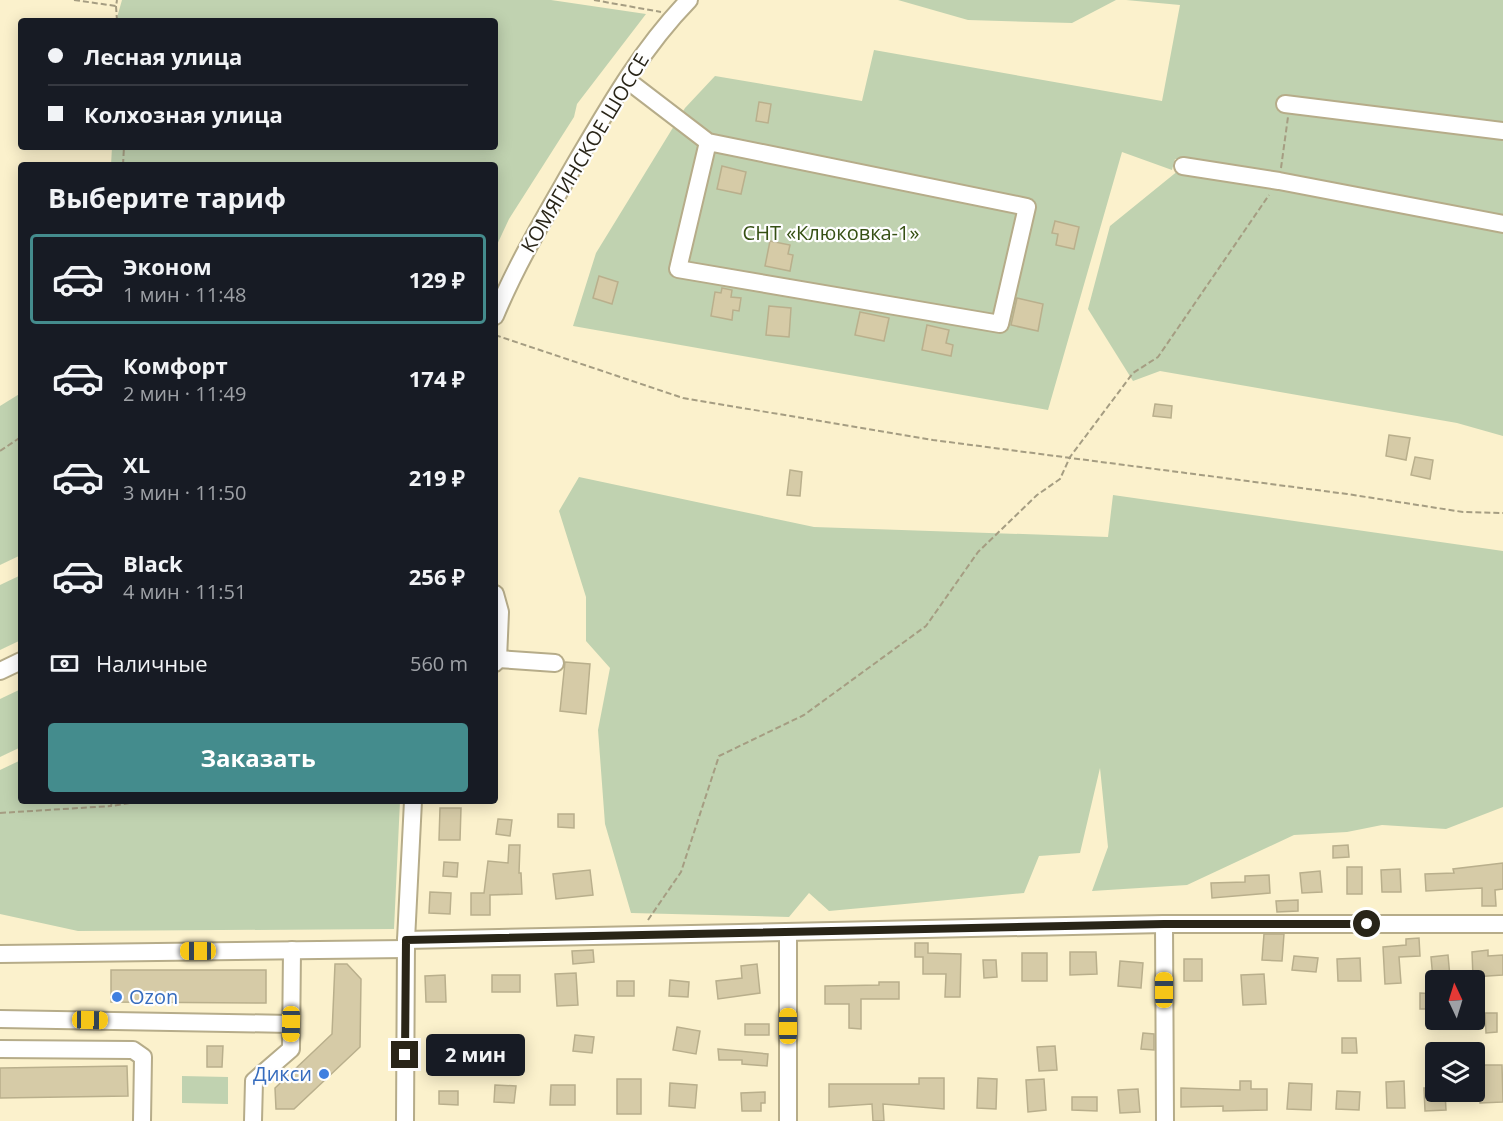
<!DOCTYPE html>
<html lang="ru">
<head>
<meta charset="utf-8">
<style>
  :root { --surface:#171b24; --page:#20242c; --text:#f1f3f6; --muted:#9ea1a6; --line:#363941; --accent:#448c8d }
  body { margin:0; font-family:"Open Sans",sans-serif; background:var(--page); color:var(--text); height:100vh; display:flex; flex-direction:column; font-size:22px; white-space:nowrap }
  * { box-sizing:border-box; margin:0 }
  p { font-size:20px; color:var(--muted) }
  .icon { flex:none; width:33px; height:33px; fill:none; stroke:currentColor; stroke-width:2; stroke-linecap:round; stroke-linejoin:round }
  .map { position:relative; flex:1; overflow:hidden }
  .drawer { position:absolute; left:18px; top:162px; width:480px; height:642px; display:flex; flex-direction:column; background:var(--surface); border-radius:6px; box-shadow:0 3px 15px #0003 }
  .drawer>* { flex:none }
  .hud { position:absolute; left:18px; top:18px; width:480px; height:132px; border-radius:6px; box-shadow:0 3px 15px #0003; display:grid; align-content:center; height:132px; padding:0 30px; background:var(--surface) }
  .needle { width:39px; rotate:356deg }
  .buttons { position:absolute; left:1425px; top:970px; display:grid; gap:12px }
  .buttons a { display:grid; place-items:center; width:60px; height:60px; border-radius:6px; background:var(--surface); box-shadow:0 3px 15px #0003; font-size:30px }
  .end { position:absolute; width:27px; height:27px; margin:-14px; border:8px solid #292518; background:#fff; box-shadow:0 0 0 3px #fff }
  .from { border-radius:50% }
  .bubble { position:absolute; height:42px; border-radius:6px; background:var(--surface); box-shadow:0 3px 15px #0003; font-size:20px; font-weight:700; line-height:42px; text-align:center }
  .car { position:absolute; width:18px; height:36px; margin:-18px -9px; border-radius:8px; box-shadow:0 0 4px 2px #0007; background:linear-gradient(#f5c518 24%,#345 0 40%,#f5c518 0 76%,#345 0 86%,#f5c518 0) }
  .hud b { display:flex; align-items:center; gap:21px; height:57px; font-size:22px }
  .hud b+b { border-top:2px solid var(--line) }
  .hud i { width:15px; height:15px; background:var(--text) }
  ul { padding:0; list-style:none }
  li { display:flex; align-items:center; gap:18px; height:90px; margin:0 12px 9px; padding:0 18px; border:3px solid transparent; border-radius:6px }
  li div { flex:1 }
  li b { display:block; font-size:22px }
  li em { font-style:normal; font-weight:700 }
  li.on { border-color:var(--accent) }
  li>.icon { width:54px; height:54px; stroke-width:1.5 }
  h2 { padding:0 30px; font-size:27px; line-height:72px }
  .pay { display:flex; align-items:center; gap:15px; height:66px; padding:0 30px; font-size:22px }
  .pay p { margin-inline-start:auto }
  .cta { display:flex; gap:12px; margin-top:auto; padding:12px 30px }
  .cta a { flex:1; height:69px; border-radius:6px; background:var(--accent); color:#fff; font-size:24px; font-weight:700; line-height:69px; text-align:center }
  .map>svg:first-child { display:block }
  .green { fill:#c0d2b0 }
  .building { fill:#d6cba7; stroke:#b9af8c; stroke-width:1.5 }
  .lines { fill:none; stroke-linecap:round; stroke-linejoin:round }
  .minor-casing { stroke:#b6ac89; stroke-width:20 }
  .path { stroke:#a59d82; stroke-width:2; stroke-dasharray:6 3; stroke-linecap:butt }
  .minor { stroke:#fff; stroke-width:16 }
  .route { stroke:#292518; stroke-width:8 }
  .shop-dot { fill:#3f7fe0; stroke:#fefefe; stroke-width:2 }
  .labels { text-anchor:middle; stroke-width:4.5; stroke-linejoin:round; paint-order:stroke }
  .street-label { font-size:20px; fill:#292518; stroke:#fefefe }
  .park-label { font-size:20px; fill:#365014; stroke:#fefefe }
  .shop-label { font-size:20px; fill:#366cbe; stroke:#fefefe; text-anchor:start }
</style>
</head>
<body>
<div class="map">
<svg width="1503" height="1121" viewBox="0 0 1503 1121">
  <rect width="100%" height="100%" fill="#fbf1cc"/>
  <!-- green -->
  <g class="green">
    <polygon points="122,0 551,0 646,14 577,104 574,117 509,219 495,249 495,165 111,165 112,147 495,147 495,21 116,21"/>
    <polygon points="898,0 1116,0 1072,23 968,20"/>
    <polygon points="1126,0 1503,0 1503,216 1175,159 1172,170 1122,152 1048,410 573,326 596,253 685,108 715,76 862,101 874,50 1162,101 1180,5"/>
    <polygon points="1179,170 1503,231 1503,436 1457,423 1160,371 1133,381 1088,309 1110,226"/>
    <polygon points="21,393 21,555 0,565 0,406"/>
    <polygon points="579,477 814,527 1108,537 1113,495 1503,551 1503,807 1446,829 1382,825 1347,832 1294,835 1187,885 1092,891 1108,847 1100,768 1080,853 1039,856 1024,893 829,911 809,893 789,917 631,913 605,824 598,730 610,668 586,641 586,597 559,511"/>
    <polygon points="21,575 21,640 0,650 0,585"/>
    <polygon points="21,689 21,747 0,757 0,699"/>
    <polygon points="21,760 21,801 400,801 394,929 78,931 0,914 0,770"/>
    <polygon points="182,1076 228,1077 228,1104 182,1103"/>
  </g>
  <!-- building -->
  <g class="building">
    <polygon points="759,102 771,104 768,123 756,121"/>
    <polygon points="722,166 746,172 741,194 717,189"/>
    <polygon points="1055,221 1079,227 1074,249 1056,245 1058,234 1052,233"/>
    <polygon points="770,241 790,245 788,254 793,255 790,271 765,266"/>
    <polygon points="599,276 618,282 612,304 593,298"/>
    <polygon points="722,288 732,290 731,297 741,298 739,311 733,310 732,320 711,316 715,292 721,293"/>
    <polygon points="1017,298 1043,304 1038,331 1011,325"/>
    <polygon points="769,306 791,308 789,337 766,335"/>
    <polygon points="860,312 889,318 884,341 855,335"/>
    <polygon points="927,325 949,330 946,343 953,345 951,356 922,350"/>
    <polygon points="1155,404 1172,406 1171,418 1153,416"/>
    <polygon points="1389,435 1410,438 1406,460 1386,456"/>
    <polygon points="1415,457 1433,460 1430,479 1411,475"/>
    <polygon points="790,470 802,472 800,496 787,495"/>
    <polygon points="565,662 590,664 586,714 560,711"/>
    <polygon points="440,808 461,808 460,840 439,840"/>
    <polygon points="558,814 574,814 574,828 558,827"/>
    <polygon points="498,819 512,820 510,836 496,834"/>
    <polygon points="509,845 520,845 519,873 521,873 522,894 490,895 490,915 471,915 471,893 484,893 488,861 508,863"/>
    <polygon points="1348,845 1349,857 1333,858 1333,846"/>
    <polygon points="444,862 458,863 457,877 443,876"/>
    <polygon points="1503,863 1503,889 1495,890 1496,906 1482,906 1482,888 1426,891 1425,874 1454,873 1453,869"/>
    <rect x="1347" y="867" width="15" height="27"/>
    <polygon points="1400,869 1401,892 1382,892 1381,870"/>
    <polygon points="590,870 593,895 556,899 553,874"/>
    <polygon points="1320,871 1322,892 1302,893 1300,873"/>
    <polygon points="1269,875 1270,893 1212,898 1211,883 1245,882 1245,876"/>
    <polygon points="430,892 451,893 450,914 429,913"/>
    <polygon points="1298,900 1298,911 1277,912 1276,901"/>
    <polygon points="1264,934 1284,934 1282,961 1262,960"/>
    <polygon points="1419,938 1420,956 1399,957 1401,983 1385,984 1383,947 1406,945 1406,939"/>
    <polygon points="915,943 928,943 928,953 961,954 960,997 945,997 946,974 923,974 923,957 915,957"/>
    <polygon points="593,950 594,962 573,964 572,951"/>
    <polygon points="1488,950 1488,956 1503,955 1503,975 1473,977 1472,952"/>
    <polygon points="1070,952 1096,952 1097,974 1070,975"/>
    <rect x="1022" y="953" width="25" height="28"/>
    <polygon points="1448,955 1450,977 1433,979 1431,957"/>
    <polygon points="1294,956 1318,958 1316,972 1292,970"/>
    <polygon points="1360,958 1361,981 1338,981 1337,959"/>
    <rect x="1184" y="959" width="18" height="22"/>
    <polygon points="983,960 996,960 997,977 984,978"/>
    <polygon points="1120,961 1143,963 1141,988 1118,986"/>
    <polygon points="335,964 347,964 361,979 360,1047 294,1109 276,1109 275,1088 332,1034"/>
    <polygon points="757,964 760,993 718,999 716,981 742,978 741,966"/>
    <polygon points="111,970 266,970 266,1003 111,1002"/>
    <polygon points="576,973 578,1005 557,1006 555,974"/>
    <polygon points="1264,974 1266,1004 1243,1005 1241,975"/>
    <polygon points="445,975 446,1002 426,1002 425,976"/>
    <rect x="492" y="975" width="28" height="17"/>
    <polygon points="670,980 689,982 688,997 669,996"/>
    <rect x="617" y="981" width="17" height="15"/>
    <polygon points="879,982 899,982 899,999 861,999 861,1029 849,1028 849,1004 825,1004 825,986 879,985"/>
    <polygon points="1420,993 1435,994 1435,1009 1420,1009"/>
    <polygon points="1485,1013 1497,1013 1497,1032 1486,1033"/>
    <rect x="745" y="1024" width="24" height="11"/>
    <polygon points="677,1027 700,1031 696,1054 673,1050"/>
    <polygon points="1143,1033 1154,1034 1154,1050 1141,1049"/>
    <polygon points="575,1035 594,1037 592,1053 573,1051"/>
    <polygon points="1342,1038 1356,1038 1357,1053 1342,1053"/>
    <polygon points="207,1046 223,1046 222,1067 207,1067"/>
    <polygon points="1055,1046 1057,1070 1039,1071 1037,1047"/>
    <polygon points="718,1049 768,1054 767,1066 742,1064 742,1060 719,1060"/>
    <polygon points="1479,1065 1502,1065 1503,1102 1480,1103"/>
    <polygon points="127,1066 128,1096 0,1098 0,1068"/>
    <polygon points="919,1078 944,1078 944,1109 883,1104 884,1121 873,1121 872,1104 829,1107 829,1084 919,1084"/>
    <polygon points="978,1078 997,1079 996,1109 977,1108"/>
    <rect x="617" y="1079" width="24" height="35"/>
    <polygon points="1044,1079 1046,1110 1028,1112 1026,1080"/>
    <polygon points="1240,1081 1251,1081 1251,1089 1267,1089 1267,1110 1223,1111 1223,1106 1181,1107 1181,1088 1240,1090"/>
    <polygon points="1404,1081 1405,1108 1387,1108 1386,1082"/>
    <polygon points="670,1083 697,1085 695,1108 669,1106"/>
    <polygon points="1289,1083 1312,1084 1311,1110 1287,1109"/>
    <polygon points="495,1085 516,1086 514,1103 494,1102"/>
    <polygon points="551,1085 575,1085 575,1105 550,1105"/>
    <polygon points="1424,1088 1436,1088 1436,1092 1445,1092 1446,1110 1425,1111"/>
    <polygon points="1138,1089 1140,1112 1120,1113 1118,1090"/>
    <polygon points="439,1091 458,1091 458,1105 439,1104"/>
    <polygon points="1337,1091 1360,1092 1359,1110 1336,1109"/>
    <polygon points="765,1092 765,1103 761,1103 761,1111 742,1111 741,1093"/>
    <polygon points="1072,1097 1097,1097 1097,1111 1072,1110"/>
  </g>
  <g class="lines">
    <defs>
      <g id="minor">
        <polyline points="627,80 708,142 1027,207 1000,324 678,269 708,142"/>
        <polyline points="1285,104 1503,131"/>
        <polyline points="1183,166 1279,181 1503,224"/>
        <path d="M 495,316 C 517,263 546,215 574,166 C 608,108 642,48 689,0"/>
        <polyline points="495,594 500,612 498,659 495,663"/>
        <polyline points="498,659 555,663"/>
        <polyline points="0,671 21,661"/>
        <polyline points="1164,924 1165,1121"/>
        <polyline points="406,940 1164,924 1503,924"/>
        <polyline points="0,954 406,949"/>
        <polyline points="0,1019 291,1024"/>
        <polyline points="0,1049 133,1050 143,1057 142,1121"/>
        <polyline points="253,1121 254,1081 291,1049 292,950"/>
        <polyline points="405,1121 406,940 413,801"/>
        <polyline points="788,1121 788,932"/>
      </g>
    </defs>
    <!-- minor casing -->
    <use href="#minor" class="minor-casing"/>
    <!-- path -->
    <g class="path">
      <polyline points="74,0 116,6 117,0"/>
      <polyline points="594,0 661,12"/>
      <polyline points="116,6 117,21"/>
      <polyline points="123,165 124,147"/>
      <polyline points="1281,168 1288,117"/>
      <polyline points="495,335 683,398 933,440 1347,494 1463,512 1503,513"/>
      <polyline points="0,451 21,437"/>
      <polyline points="112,801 111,806 143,801"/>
      <polyline points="0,813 111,806"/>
      <polyline points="648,920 681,872 719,756 804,715 926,626 978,552 1037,495 1060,479 1070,457 1133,373 1158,357 1269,195"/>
    </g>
    <!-- minor -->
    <use href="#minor" class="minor"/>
  </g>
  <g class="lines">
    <!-- route -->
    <polyline class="route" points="405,1055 406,940 1164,924 1367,924"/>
  </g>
  <!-- markers -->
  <g class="shop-dot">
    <circle cx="117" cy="997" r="6"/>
    <circle cx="324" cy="1074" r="6"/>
  </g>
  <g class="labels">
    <!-- street labels -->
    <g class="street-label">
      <text transform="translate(585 153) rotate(-59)" y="7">КОМЯГИНСКОЕ ШОССЕ</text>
    </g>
    <!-- park labels -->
    <g class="park-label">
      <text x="831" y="240">СНТ «Клюковка-1»</text>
    </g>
    <!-- shop labels -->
    <g class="shop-label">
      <text x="129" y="1004">Ozon</text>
      <text x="312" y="1081" text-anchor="end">Дикси</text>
    </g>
  </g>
</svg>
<div class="buttons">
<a><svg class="needle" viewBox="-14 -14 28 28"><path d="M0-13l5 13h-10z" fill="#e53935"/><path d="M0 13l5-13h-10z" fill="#9ea1a6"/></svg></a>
<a><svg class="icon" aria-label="layers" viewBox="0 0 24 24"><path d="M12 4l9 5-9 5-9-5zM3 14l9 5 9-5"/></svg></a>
</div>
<i class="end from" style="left:1367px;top:924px"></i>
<i class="end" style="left:405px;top:1055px"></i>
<div class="bubble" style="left:426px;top:1034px;width:99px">2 мин</div>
<i class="car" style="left:198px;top:951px;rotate:270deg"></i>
<i class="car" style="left:1164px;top:990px;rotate:0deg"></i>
<i class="car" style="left:90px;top:1020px;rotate:91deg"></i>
<i class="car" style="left:291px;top:1024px;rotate:181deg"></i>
<i class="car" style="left:788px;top:1026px;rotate:0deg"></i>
<div class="hud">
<b><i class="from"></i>Лесная улица</b>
<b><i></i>Колхозная улица</b>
</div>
<section class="drawer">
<h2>Выберите тариф</h2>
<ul>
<li class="on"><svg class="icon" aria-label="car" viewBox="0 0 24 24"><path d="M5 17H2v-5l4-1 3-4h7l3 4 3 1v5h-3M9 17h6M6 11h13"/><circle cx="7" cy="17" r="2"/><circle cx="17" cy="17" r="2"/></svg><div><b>Эконом</b><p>1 мин · 11:48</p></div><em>129 ₽</em></li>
<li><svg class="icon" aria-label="car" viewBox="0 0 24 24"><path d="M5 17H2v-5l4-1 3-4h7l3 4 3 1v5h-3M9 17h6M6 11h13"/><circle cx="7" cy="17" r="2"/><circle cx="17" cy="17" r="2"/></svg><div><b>Комфорт</b><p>2 мин · 11:49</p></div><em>174 ₽</em></li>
<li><svg class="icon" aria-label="car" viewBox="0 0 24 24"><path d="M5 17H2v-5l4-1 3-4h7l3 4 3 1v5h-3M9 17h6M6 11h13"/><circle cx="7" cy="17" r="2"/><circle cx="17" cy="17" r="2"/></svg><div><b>XL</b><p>3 мин · 11:50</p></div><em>219 ₽</em></li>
<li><svg class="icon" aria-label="car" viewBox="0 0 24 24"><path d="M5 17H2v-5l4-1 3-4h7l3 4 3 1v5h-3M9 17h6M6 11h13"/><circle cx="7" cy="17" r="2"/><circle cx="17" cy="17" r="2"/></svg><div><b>Black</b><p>4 мин · 11:51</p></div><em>256 ₽</em></li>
</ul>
<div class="pay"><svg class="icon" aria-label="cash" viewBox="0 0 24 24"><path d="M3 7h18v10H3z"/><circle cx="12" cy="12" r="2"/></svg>Наличные<p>560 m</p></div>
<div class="cta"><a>Заказать</a></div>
</section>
</div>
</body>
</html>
